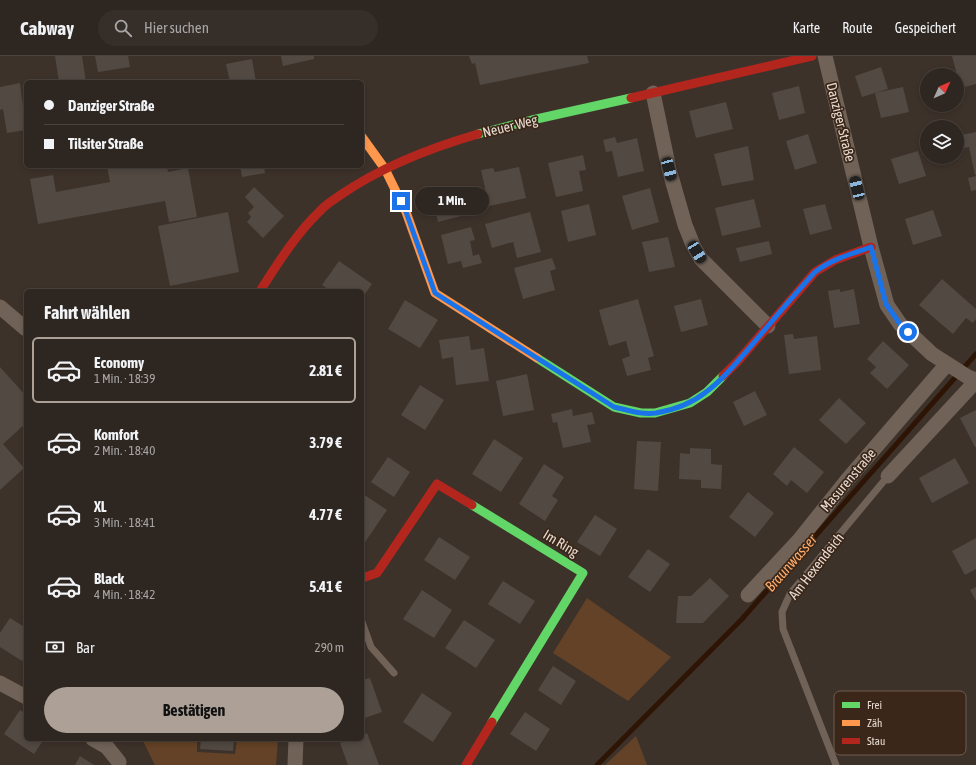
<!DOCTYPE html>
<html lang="de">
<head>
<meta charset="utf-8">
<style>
  :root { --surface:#2e2620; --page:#362e29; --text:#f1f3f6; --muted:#a7a5a5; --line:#49433e; --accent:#aca097 }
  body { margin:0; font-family:"Asap Condensed",sans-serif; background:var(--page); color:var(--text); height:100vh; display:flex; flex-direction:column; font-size:15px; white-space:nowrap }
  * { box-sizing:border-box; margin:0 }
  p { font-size:13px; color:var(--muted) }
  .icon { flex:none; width:22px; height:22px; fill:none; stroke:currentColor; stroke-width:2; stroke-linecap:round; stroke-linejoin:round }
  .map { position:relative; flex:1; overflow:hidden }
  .side { position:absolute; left:24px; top:233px; width:340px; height:452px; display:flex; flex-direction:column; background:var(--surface); border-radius:6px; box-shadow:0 2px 6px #0003,0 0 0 1px var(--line) }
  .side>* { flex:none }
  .guide { position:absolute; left:24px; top:24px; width:340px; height:88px; border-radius:6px; box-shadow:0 2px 6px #0003,0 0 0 1px var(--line); display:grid; align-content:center; height:88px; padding:0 20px; background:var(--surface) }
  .needle { width:26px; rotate:45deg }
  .tools { position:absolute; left:920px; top:12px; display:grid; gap:8px }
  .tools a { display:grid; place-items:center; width:44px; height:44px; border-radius:50%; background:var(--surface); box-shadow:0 2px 6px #0003,0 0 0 1px var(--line); font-size:20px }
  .end { position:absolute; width:18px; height:18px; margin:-9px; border:5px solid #1a73e8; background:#fff; box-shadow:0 0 0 2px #fff }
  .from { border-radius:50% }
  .bubble { position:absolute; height:28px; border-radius:14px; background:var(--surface); box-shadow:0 2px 6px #0003,0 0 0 1px var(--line); font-size:13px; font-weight:700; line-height:28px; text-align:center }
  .car { position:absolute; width:12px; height:24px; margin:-12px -6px; border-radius:5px; box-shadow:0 0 3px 1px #0007; background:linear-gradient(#222 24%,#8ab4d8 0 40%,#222 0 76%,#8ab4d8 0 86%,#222 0) }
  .guide b { display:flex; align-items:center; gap:14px; height:38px; font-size:15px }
  .guide b+b { border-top:1px solid var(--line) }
  .guide i { width:10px; height:10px; background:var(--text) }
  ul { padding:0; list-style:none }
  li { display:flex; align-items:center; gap:12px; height:66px; margin:0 8px 6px; padding:0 12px; border:2px solid transparent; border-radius:6px }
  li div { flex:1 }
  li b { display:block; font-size:15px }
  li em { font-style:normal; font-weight:700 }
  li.on { border-color:var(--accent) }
  li>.icon { width:36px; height:36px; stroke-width:1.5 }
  h2 { padding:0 20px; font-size:18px; line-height:48px }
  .pay { display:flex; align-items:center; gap:10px; height:44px; padding:0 20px; font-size:15px }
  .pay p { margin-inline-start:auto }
  .primary-button { display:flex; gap:8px; margin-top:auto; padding:8px 20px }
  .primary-button a { flex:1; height:46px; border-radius:24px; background:var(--accent); color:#111; font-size:16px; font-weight:700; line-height:46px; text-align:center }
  header { display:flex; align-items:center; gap:24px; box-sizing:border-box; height:56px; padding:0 20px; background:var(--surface); border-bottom:1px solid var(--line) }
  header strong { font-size:19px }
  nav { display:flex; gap:22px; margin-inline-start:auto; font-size:14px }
  .search { width:280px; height:36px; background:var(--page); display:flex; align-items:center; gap:10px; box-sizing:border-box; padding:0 14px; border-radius:22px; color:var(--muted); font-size:15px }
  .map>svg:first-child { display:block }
  .green { fill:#634227 }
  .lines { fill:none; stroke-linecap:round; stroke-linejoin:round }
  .stream { stroke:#2e1404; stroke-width:5 }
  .building { fill:#524942 }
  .lane { stroke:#706257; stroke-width:7 }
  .street { stroke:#706257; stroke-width:15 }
  .fast { stroke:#63d668; stroke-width:9 }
  .slow { stroke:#ff974d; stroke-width:9 }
  .jam { stroke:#b3261e; stroke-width:9 }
  .route { stroke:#1a73e8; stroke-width:5 }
  .labels { text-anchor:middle; stroke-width:3.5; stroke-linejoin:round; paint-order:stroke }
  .street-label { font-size:14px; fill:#e8dbd2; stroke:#3a2719 }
  .water-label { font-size:15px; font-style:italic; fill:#fdac6c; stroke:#3a2719 }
  .key { fill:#3a2719; stroke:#6e5d50; stroke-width:1 }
  .key-label { font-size:11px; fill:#e8dbd2 }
</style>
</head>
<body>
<header>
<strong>Cabway</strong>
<div class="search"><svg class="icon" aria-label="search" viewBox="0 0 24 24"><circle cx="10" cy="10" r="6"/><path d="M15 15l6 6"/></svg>Hier suchen</div>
<nav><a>Karte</a><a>Route</a><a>Gespeichert</a></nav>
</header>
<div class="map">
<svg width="976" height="709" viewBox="0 0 976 709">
  <rect width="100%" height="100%" fill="#3d322a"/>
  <!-- green -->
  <g class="green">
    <polygon points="587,542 671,601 628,645 553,597"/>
    <polygon points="636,680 647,709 605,709"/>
    <polygon points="142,683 197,683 197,696 235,698 237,683 278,683 276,709 155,709"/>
  </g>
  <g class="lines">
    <!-- stream -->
    <polyline class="stream" points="597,709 742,563 976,298"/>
  </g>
  <!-- building -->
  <g class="building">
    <polygon points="55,0 82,0 86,26 59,26"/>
    <polygon points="95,0 128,0 130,11 98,16"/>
    <polygon points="281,0 314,0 314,3 283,10"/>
    <polygon points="469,0 587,0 589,7 480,29 475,7 472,8"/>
    <polygon points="952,0 976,0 976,28 957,33 957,19"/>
    <polygon points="252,3 256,26 230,26 226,8"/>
    <polygon points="881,11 888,33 862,41 855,20"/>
    <polygon points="20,27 26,74 7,77 3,53 0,54 0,31"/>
    <polygon points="799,30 805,57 779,64 772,37"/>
    <polygon points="903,31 909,56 881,62 875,37"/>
    <polygon points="726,46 733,73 696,82 689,55"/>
    <polygon points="976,76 976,119 975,119 969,91 960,93 957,80"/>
    <polygon points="808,78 817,107 795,114 786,85"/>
    <polygon points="615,81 617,87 637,82 644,115 618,121 612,95 606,96 603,84"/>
    <polygon points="748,90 754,124 722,130 714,98"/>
    <polygon points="918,95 926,120 899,128 891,103"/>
    <polygon points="583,99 586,114 579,115 583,135 556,141 548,107"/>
    <polygon points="107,110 167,110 168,116 188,112 197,161 169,166 165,145 38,168 30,123 53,119 56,136 110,126"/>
    <polygon points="240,110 264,110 265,117 242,121"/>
    <polygon points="519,111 526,142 489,150 481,114 493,112 495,116"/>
    <polygon points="976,120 976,134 971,135 968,122"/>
    <polygon points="254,131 284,160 263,182 247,166 251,161 248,157 254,151 245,141"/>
    <polygon points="458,131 465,159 438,166 431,137"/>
    <polygon points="650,132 659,166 632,174 622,140"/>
    <polygon points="754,143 761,171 722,180 715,152"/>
    <polygon points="589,148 596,179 568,186 561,155"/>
    <polygon points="825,148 832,173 810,179 803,153"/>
    <polygon points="933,154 942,180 913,189 905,163"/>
    <polygon points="228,156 239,216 170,230 158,170"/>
    <polygon points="530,156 541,196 517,202 513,186 492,192 485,168"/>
    <polygon points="471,171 475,184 470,185 473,200 479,198 482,207 463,212 461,205 448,208 441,179"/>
    <polygon points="668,181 675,211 649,216 642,186"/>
    <polygon points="769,185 772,198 740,206 736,192"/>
    <polygon points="552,202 556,213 550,215 555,234 523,243 514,212"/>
    <polygon points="339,205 372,228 362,242 362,235 353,234 331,235 322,229"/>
    <polygon points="942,223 976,253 976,263 973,267 966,262 953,278 919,249"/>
    <polygon points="840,233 840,236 854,233 860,268 834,272 828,235"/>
    <polygon points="638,243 654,300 648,302 651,314 627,320 622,303 630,300 626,285 609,290 599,254"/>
    <polygon points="701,243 708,269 681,276 674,250"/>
    <polygon points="405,244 438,264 420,292 388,273"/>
    <polygon points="793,278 794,283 817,280 821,314 789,318 784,279"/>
    <polygon points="469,280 471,294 484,292 489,325 456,329 453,301 442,303 439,284"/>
    <polygon points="883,285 909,309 887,333 870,317 876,311 867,303"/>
    <polygon points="0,311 26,340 26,367 3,388 24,412 0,434"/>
    <polygon points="527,318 534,354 503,360 496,325"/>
    <polygon points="420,329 444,344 425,374 401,359"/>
    <polygon points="755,335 767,359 744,370 733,346"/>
    <polygon points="839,342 866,367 846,388 819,364"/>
    <polygon points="572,353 573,360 592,356 595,368 587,369 591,386 563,392 557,366 553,367 551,358"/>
    <polygon points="976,354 976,391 975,391 960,362"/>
    <polygon points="494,383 523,402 501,436 472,418"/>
    <polygon points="637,385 661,386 658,435 634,433"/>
    <polygon points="794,391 824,416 807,437 791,424 787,430 773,418"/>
    <polygon points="690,392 711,393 711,408 722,409 721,433 701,432 701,424 679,423 680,397 690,398"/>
    <polygon points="388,401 410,416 394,441 371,426"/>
    <polygon points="955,402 969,427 932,447 919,422"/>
    <polygon points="544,408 564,421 552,440 558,444 545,465 519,448"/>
    <polygon points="748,436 774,457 755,481 729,461"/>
    <polygon points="363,438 387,454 363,489 362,440"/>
    <polygon points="595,459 617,473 600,500 577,486"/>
    <polygon points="439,481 470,501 455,524 424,504"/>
    <polygon points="976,482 976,513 965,519 952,495"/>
    <polygon points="648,493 670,508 650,536 628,521"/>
    <polygon points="710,522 729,540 703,567 676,567 678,540 691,540"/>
    <polygon points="503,525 535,545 520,568 488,548"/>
    <polygon points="976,531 976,545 970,534"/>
    <polygon points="422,534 452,554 434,582 403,563"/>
    <polygon points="10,562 26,572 26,599 22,605 0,591 0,577"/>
    <polygon points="464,564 495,584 476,612 445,592"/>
    <polygon points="553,610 576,625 561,649 538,634"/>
    <polygon points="370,622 382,656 362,663 362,624"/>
    <polygon points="422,637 452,657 433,686 403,666"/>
    <polygon points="20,654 26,658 26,683 44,683 34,698 4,678"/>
    <polygon points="525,656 550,673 536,695 510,678"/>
    <polygon points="367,677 379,709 348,709 340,687 351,683 362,683 362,679"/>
    <polygon points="201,683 234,683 233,695 200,693"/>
    <polygon points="80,700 94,709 75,709"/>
  </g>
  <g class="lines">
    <!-- lane -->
    <g class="lane">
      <polyline points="362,566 371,591 394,617"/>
      <polyline points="836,709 783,573 782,556 790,538 888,420"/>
    </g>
    <!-- street -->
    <g class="street">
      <polyline points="825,0 871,191 887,249 900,268 932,298 968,321 976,324"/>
      <polyline points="653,37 669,113 685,169 693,189 701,203 768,270"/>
      <polyline points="0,251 26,273"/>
      <polyline points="888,420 976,325"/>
      <polyline points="748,539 800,483 848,423 947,308"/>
      <polyline points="0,627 26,641"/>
      <polyline points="93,683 107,691 119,706"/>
      <polyline points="295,709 296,683"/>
    </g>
    <!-- fast -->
    <g class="fast">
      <polyline points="478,78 532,64 631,42"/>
      <polyline points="537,302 614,351 641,357 655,357 690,347 707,336 723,320"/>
      <polyline points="472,449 583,517 492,666"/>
    </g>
    <!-- slow -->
    <polyline class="slow" points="362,81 385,113 406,156 435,237 537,302"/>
    <!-- jam -->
    <g class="jam">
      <polyline points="631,42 812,0"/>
      <path d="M 260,235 C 278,207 296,178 320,155 C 326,148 335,143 342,138 C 383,110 430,92 478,78"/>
      <polyline points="723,320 738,305 815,216 835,204 871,191"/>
      <polyline points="362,522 377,517 437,428 472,449"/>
      <polyline points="466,709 492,666"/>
    </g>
  </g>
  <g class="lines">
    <!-- route -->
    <path class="route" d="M 401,145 L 406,156 L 435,237 L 614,351 C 628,354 641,359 656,357 C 674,354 692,347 706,336 C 723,324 737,306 751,290 C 772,265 793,240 815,216 C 832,203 851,198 871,191 L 886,248 L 900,268 L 908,276"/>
  </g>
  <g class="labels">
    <!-- street labels -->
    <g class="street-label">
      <text transform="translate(841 66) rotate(76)" y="5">Danziger Straße</text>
      <text transform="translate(510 70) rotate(-14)" y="5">Neuer Weg</text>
      <text transform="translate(848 424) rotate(-50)" y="5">Masurenstraße</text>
      <text transform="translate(561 487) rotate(31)" y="5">Im Ring</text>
      <text transform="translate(816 510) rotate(-52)" y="5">Am Hexendeich</text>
    </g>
    <!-- water labels -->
    <g class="water-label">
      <text transform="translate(791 507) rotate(-49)" y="5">Braunwasser</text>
    </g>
  </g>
  <!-- legend -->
  <rect x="834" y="635" width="132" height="64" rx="6" class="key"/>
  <rect x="842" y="646" width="18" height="6" fill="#63d668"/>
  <rect x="842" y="664" width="18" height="6" fill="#ff974d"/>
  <rect x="842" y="682" width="18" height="6" fill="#b3261e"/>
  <g class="key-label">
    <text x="867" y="653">Frei</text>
    <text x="867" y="671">Zäh</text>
    <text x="867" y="689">Stau</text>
  </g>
</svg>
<div class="tools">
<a><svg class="needle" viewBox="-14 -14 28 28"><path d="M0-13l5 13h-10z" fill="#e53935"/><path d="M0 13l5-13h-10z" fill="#a7a5a5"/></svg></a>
<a><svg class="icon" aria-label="layers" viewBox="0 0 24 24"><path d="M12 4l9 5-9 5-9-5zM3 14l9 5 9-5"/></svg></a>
</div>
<i class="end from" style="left:908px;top:276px"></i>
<i class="end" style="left:401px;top:145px"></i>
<div class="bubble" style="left:415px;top:131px;width:74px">1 Min.</div>
<i class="car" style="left:669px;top:113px;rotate:165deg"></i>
<i class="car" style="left:857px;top:132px;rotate:346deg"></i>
<i class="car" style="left:697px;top:196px;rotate:149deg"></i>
<div class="guide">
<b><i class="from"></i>Danziger Straße</b>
<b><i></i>Tilsiter Straße</b>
</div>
<section class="side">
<h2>Fahrt wählen</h2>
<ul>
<li class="on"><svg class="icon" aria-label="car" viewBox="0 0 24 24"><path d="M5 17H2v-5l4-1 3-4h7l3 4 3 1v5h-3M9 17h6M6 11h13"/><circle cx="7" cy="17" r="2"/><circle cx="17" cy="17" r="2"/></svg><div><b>Economy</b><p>1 Min. · 18:39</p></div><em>2.81 €</em></li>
<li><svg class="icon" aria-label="car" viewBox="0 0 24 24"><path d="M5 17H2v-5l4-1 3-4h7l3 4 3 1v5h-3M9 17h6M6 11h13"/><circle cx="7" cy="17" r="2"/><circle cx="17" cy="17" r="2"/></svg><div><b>Komfort</b><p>2 Min. · 18:40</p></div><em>3.79 €</em></li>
<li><svg class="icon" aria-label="car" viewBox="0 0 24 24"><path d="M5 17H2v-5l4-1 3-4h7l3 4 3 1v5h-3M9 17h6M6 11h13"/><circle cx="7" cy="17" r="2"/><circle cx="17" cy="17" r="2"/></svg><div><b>XL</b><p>3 Min. · 18:41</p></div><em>4.77 €</em></li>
<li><svg class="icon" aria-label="car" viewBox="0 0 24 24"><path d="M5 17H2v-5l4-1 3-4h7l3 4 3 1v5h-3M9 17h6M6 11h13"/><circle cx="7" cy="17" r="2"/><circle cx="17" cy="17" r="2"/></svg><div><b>Black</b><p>4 Min. · 18:42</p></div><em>5.41 €</em></li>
</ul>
<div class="pay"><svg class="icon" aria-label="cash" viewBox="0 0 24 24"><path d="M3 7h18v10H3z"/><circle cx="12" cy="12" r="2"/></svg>Bar<p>290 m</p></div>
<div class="primary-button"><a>Bestätigen</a></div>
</section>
</div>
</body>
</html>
